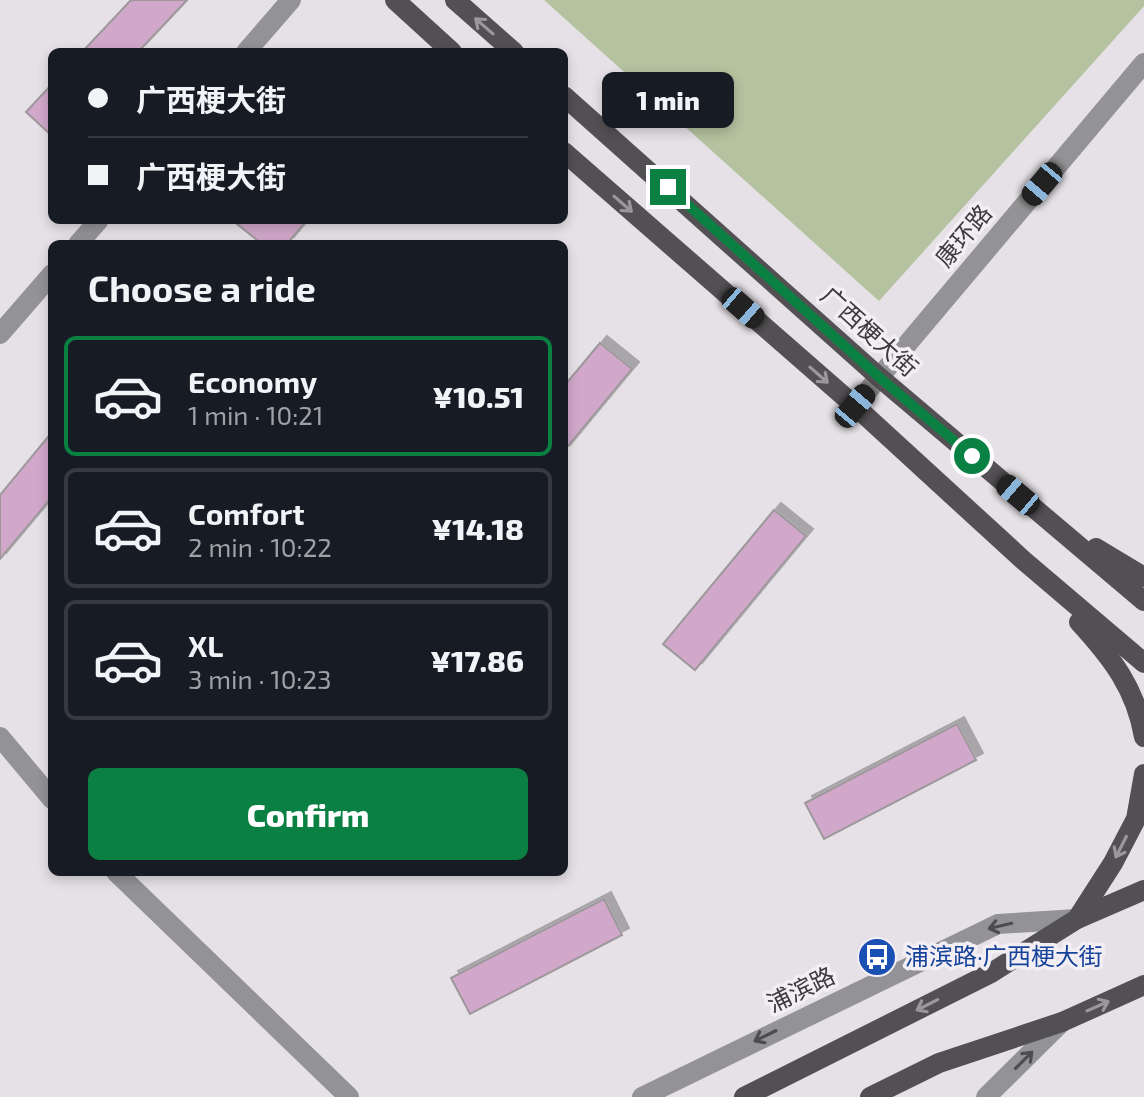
<!DOCTYPE html>
<html lang="en">
<head>
<meta charset="utf-8">
<style>
  :root { --surface:#171b24; --page:#242831; --text:#f1f3f6; --muted:#9ea1a6; --line:#363941; --accent:#0b8043 }
  body { margin:0; font-family:"Exo 2","Noto Sans SC",sans-serif; background:var(--page); color:var(--text); height:100vh; display:flex; flex-direction:column; font-size:30px; white-space:nowrap }
  * { box-sizing:border-box; margin:0 }
  p { font-size:26px; color:var(--muted) }
  .icon { flex:none; width:44px; height:44px; fill:none; stroke:currentColor; stroke-width:2; stroke-linecap:round; stroke-linejoin:round }
  .map { position:relative; flex:1; overflow:hidden }
  .details { position:absolute; left:48px; top:240px; width:520px; height:636px; display:flex; flex-direction:column; background:var(--surface); border-radius:12px; box-shadow:0 4px 12px #0003 }
  .details>* { flex:none }
  .guide { position:absolute; left:48px; top:48px; width:520px; height:176px; border-radius:12px; box-shadow:0 4px 12px #0003; display:grid; align-content:center; height:176px; padding:0 40px; background:var(--surface) }
  .end { position:absolute; width:36px; height:36px; margin:-18px; border:10px solid #0b8043; background:#fff; box-shadow:0 0 0 4px #fff }
  .from { border-radius:50% }
  .bubble { position:absolute; height:56px; border-radius:12px; background:var(--surface); box-shadow:0 4px 12px #0003; font-size:26px; font-weight:800; line-height:56px; text-align:center }
  .car { position:absolute; width:24px; height:48px; margin:-24px -12px; border-radius:10px; box-shadow:0 0 6px 2px #0007; background:linear-gradient(#222 24%,#8ab4d8 0 40%,#222 0 76%,#8ab4d8 0 86%,#222 0) }
  .guide b { display:flex; align-items:center; gap:28px; height:76px; font-size:30px }
  .guide b+b { border-top:2px solid var(--line) }
  .guide i { width:20px; height:20px; background:var(--text) }
  ul { padding:0; list-style:none }
  li { display:flex; align-items:center; gap:24px; height:120px; margin:0 16px 12px; padding:0 24px; border:4px solid var(--line); border-radius:12px }
  li div { flex:1 }
  li b { display:block; font-size:30px }
  li em { font-style:normal; font-weight:800 }
  li.selected { border-color:var(--accent) }
  li>.icon { width:72px; height:72px; stroke-width:1.5 }
  h2 { padding:0 40px; font-size:36px; line-height:96px }
  .action { display:flex; gap:16px; margin-top:auto; padding:16px 40px }
  .action a { flex:1; height:92px; border-radius:12px; background:var(--accent); color:#fff; font-size:32px; font-weight:800; line-height:92px; text-align:center }
  .map>svg:first-child { display:block }
  .green { fill:#b4c29f }
  .building { fill:#d1a8ca; stroke:#9d989c; stroke-width:2; filter:url(#shadow) }
  .lines { fill:none; stroke-linecap:round; stroke-linejoin:round }
  .minor { stroke:#939294; stroke-width:20 }
  .major { stroke:#535054; stroke-width:20 }
  .oneway { stroke:#9b979c }
  .oneway2 { stroke:#4d4c4e }
  .route { stroke:#0b8043; stroke-width:10 }
  .labels { text-anchor:middle; stroke-width:7; stroke-linejoin:round; paint-order:stroke }
  .street-label { font-size:24px; fill:#3c3a3c; stroke:#f2eef3 }
  .transit-label { font-size:24px; fill:#164399; stroke:#f2eef3; text-anchor:start }
</style>
</head>
<body>
<div class="map">
<svg width="1144" height="1097" viewBox="0 0 1144 1097">
  <defs>
    <filter id="shadow"><feDropShadow dx="7" dy="-7" stdDeviation="0" flood-color="#0004"/></filter>
  </defs>
  <rect width="100%" height="100%" fill="#e5e1e6"/>
  <!-- green -->
  <polygon class="green" points="544,0 1144,0 1144,6 879,301"/>
  <!-- building -->
  <g class="building">
    <polygon points="131,0 187,0 138,52 82,52"/>
    <polygon points="52,84 52,136 26,112"/>
    <polygon points="232,220 307,220 287,244 262,244"/>
    <polygon points="600,343 632,369 564,451 564,386"/>
    <polygon points="52,432 52,497 0,559 0,495"/>
    <polygon points="774,510 806,536 695,670 663,644"/>
    <polygon points="957,724 976,760 824,839 805,803"/>
    <polygon points="604,899 622,935 470,1014 451,978"/>
  </g>
  <g class="lines">
    <!-- minor -->
    <g class="minor">
      <polyline points="246,52 291,0"/>
      <polyline points="78,244 99,220"/>
      <polyline points="0,334 52,274"/>
      <polyline points="855,406 1144,63"/>
      <polyline points="0,737 52,799"/>
      <polyline points="116,872 349,1097"/>
      <polyline points="642,1097 998,924 1077,919"/>
      <polyline points="986,1097 1062,1022"/>
    </g>
    <!-- major -->
    <g class="major">
      <polyline points="395,0 452,52"/>
      <polyline points="455,0 514,52"/>
      <polyline points="564,96 879,377 1144,601"/>
      <polyline points="564,152 855,406 1023,560 1144,663"/>
      <polyline points="1096,548 1144,577"/>
      <path d="M 1079,622 C 1112,658 1136,689 1144,737"/>
      <polyline points="1077,919 1113,863 1136,819 1144,774"/>
      <polyline points="744,1097 991,973 1077,919 1144,890"/>
      <polyline points="870,1097 939,1063 1062,1022 1144,985"/>
    </g>
  </g>
  <!-- one-way arrows -->
  <defs><path id="oneway-shaft" d="M-6 0H5M1.5-3L5.5 0L1.5 3" fill="none" stroke-width="1.6" stroke-linecap="round" stroke-linejoin="round" transform="scale(2)"/></defs>
  <g class="oneway">
    <use href="#oneway-shaft" transform="translate(484 26) rotate(-139)"/>
    <use href="#oneway-shaft" transform="translate(623 204) rotate(41)"/>
    <use href="#oneway-shaft" transform="translate(819 375) rotate(41)"/>
    <use href="#oneway-shaft" transform="translate(1121 847) rotate(117)"/>
    <use href="#oneway-shaft" transform="translate(927 1005) rotate(153)"/>
    <use href="#oneway-shaft" transform="translate(1098 1006) rotate(-24)"/>
  </g>
  <g class="oneway2">
    <use href="#oneway-shaft" transform="translate(1000 926) rotate(167)"/>
    <use href="#oneway-shaft" transform="translate(765 1036) rotate(154)"/>
    <use href="#oneway-shaft" transform="translate(1024 1060) rotate(-45)"/>
  </g>
  <g class="lines">
    <!-- route -->
    <polyline class="route" points="668,187 879,377 972,456"/>
  </g>
  <!-- icons -->
  <defs>
    <symbol id="bus-disc" viewBox="-11 -11 22 22"><circle r="9.5" fill="#1a4fb4" stroke="#f2eef3"/><path d="M-5-6H5V4H4V6H2V4H-2V6H-4V4H-5ZM-3.5-4V0h7V-4ZM-3.5 1.2v1.5H-2V1.2ZM2 1.2v1.5H3.5V1.2Z" fill="#fff"/></symbol>
  </defs>
  <g fill-rule="evenodd">
    <use href="#bus-disc" x="855" y="935" width="44" height="44"/>
  </g>
  <g class="labels">
    <!-- street labels -->
    <g class="street-label">
      <text transform="translate(964 236) rotate(-50)" y="8">康环路</text>
      <text transform="translate(869 332) rotate(42)" y="8">广西梗大街</text>
      <text transform="translate(801 990) rotate(-26)" y="8">浦滨路</text>
    </g>
    <!-- transit labels -->
    <g class="transit-label">
      <text x="905" y="965">浦滨路·广西梗大街</text>
    </g>
  </g>
</svg>
<i class="end from" style="left:972px;top:456px"></i>
<i class="end" style="left:668px;top:187px"></i>
<div class="bubble" style="left:602px;top:72px;width:132px">1 min</div>
<i class="car" style="left:1042px;top:184px;rotate:220deg"></i>
<i class="car" style="left:743px;top:308px;rotate:131deg"></i>
<i class="car" style="left:855px;top:406px;rotate:40deg"></i>
<i class="car" style="left:1018px;top:495px;rotate:310deg"></i>
<div class="guide">
<b><i class="from"></i>广西梗大街</b>
<b><i></i>广西梗大街</b>
</div>
<section class="details">
<h2>Choose a ride</h2>
<ul>
<li class="selected"><svg class="icon" aria-label="car" viewBox="0 0 24 24"><path d="M5 17H2v-5l4-1 3-4h7l3 4 3 1v5h-3M9 17h6M6 11h13"/><circle cx="7" cy="17" r="2"/><circle cx="17" cy="17" r="2"/></svg><div><b>Economy</b><p>1 min · 10:21</p></div><em>¥10.51</em></li>
<li><svg class="icon" aria-label="car" viewBox="0 0 24 24"><path d="M5 17H2v-5l4-1 3-4h7l3 4 3 1v5h-3M9 17h6M6 11h13"/><circle cx="7" cy="17" r="2"/><circle cx="17" cy="17" r="2"/></svg><div><b>Comfort</b><p>2 min · 10:22</p></div><em>¥14.18</em></li>
<li><svg class="icon" aria-label="car" viewBox="0 0 24 24"><path d="M5 17H2v-5l4-1 3-4h7l3 4 3 1v5h-3M9 17h6M6 11h13"/><circle cx="7" cy="17" r="2"/><circle cx="17" cy="17" r="2"/></svg><div><b>XL</b><p>3 min · 10:23</p></div><em>¥17.86</em></li>
</ul>
<div class="action"><a>Confirm</a></div>
</section>
</div>
</body>
</html>
